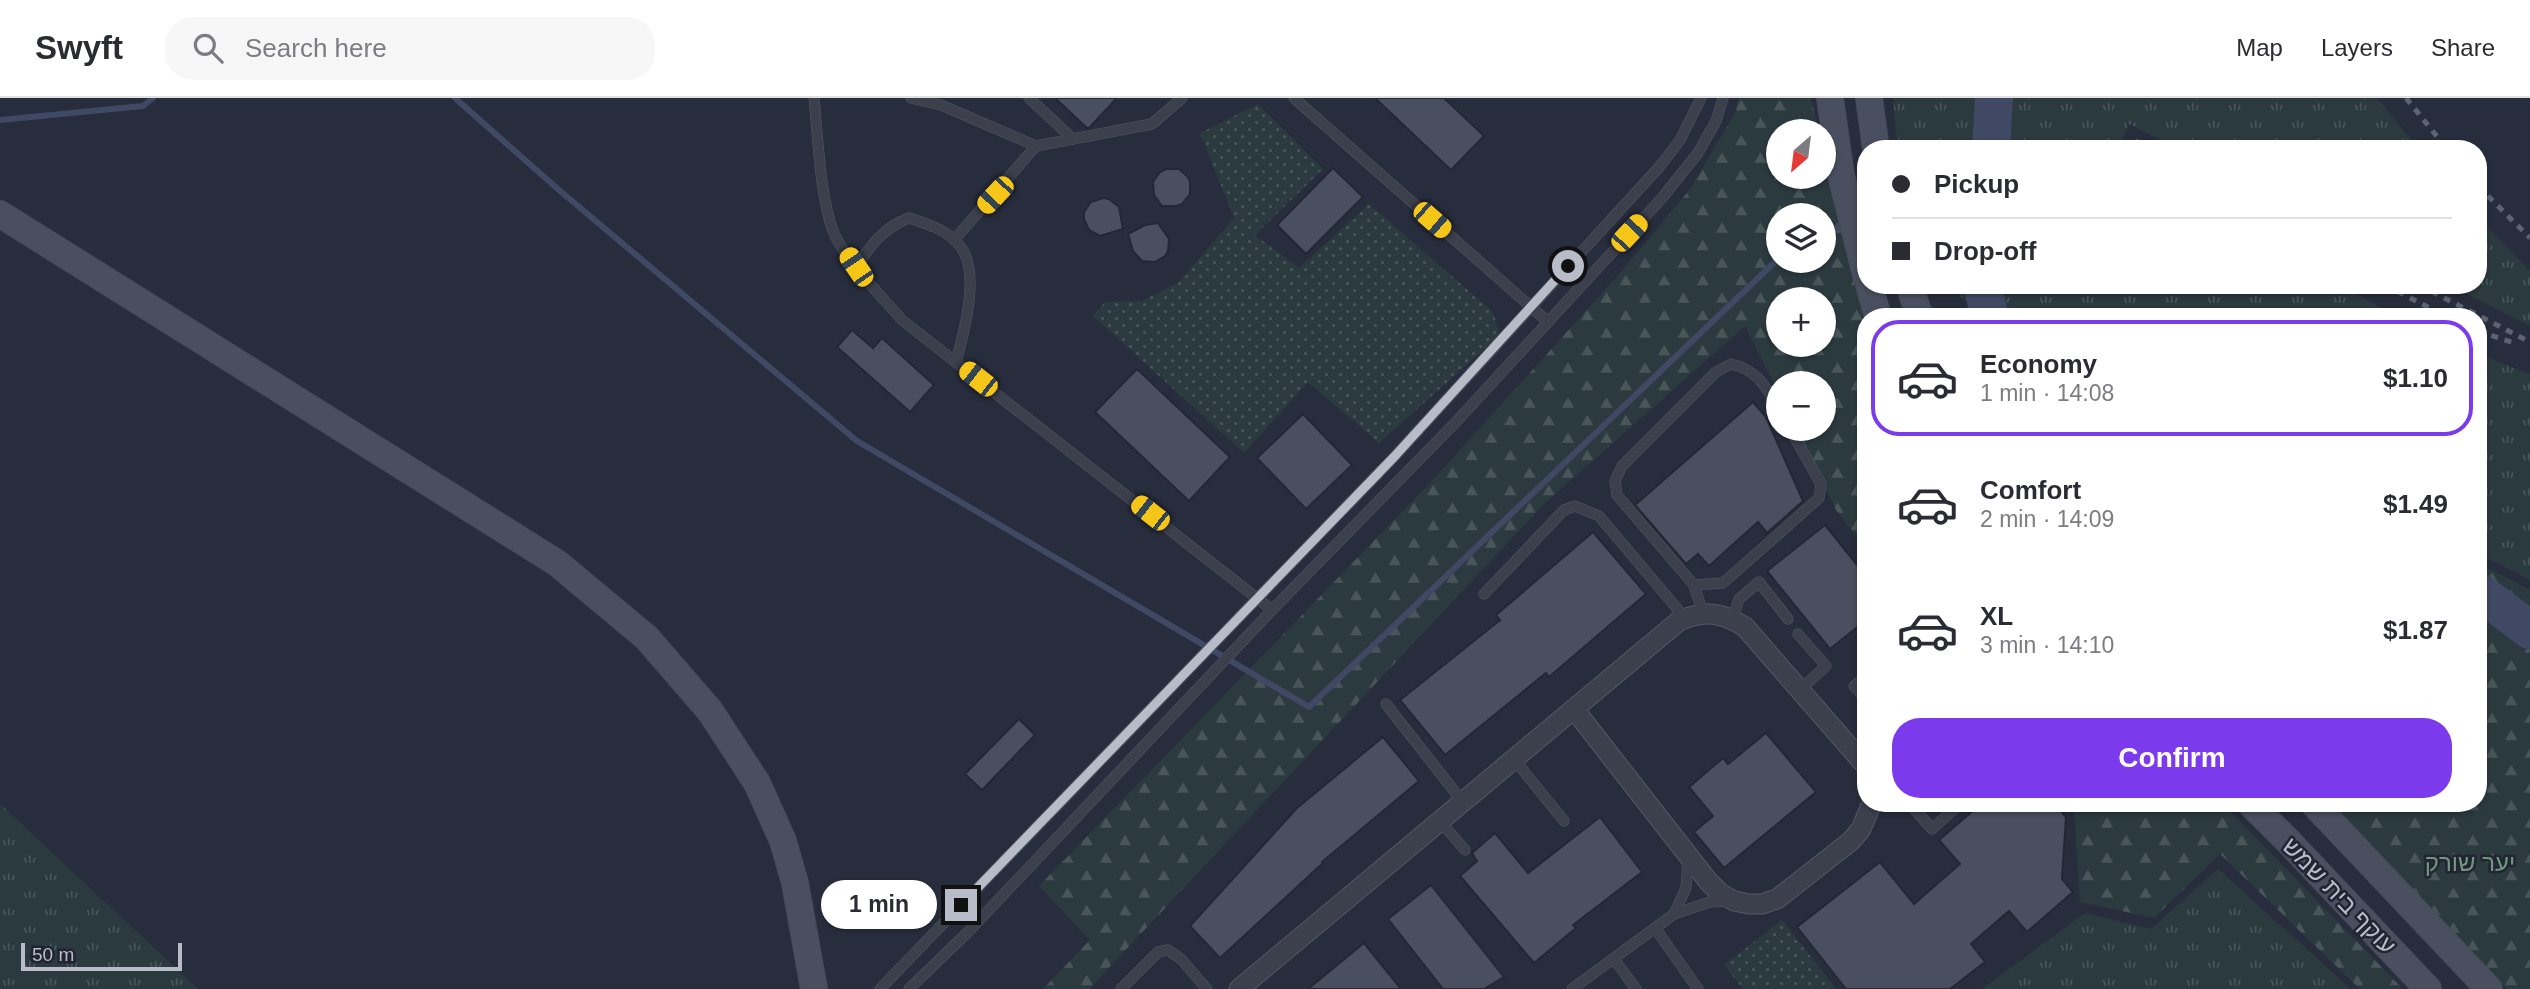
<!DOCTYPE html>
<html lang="en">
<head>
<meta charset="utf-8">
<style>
  :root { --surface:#fff; --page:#f7f7f7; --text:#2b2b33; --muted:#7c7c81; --line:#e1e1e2; --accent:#7c3aed }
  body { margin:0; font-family:Arial,"Noto Sans Hebrew",sans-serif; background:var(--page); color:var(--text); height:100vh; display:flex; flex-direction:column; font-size:26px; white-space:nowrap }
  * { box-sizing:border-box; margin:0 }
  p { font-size:23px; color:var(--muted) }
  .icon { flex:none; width:38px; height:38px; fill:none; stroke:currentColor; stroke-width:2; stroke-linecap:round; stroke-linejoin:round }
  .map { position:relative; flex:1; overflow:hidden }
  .side { position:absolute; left:1857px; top:210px; width:630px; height:504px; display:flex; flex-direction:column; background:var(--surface); border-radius:28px; box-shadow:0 2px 5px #0004 }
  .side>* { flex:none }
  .guide { position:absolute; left:1857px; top:42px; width:630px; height:154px; border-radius:28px; box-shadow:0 2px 5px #0004; display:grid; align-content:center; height:154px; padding:0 35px; background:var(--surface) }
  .needle { width:46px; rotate:208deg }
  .buttons { position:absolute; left:1766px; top:21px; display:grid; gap:14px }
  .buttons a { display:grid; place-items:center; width:70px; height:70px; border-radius:50%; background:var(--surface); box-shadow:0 2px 5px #0004; font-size:35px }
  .scale { position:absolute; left:21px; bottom:18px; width:161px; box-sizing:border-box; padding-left:7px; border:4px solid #b8bbc8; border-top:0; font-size:19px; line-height:24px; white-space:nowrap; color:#b8bbc8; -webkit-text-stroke:5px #212532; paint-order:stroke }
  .end { position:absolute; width:32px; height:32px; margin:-16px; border:9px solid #b8bbc8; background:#111; box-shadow:0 0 0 4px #111 }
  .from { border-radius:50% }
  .bubble { position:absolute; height:49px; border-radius:24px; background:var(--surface); box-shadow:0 2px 5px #0004; font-size:23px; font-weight:800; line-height:49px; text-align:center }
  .car { position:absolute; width:21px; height:42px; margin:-21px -10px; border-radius:9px; box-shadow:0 0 5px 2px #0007; background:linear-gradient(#f5c518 24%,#345 0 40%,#f5c518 0 76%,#345 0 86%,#f5c518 0) }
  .guide b { display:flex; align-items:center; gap:24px; height:66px; font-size:26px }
  .guide b+b { border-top:2px solid var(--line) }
  .guide i { width:18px; height:18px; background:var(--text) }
  ul { padding:12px 0 0; list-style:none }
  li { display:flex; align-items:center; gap:21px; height:116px; margin:0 14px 10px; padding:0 21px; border:4px solid transparent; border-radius:28px }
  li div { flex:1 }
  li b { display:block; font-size:26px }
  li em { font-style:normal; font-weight:800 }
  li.current { border-color:var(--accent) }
  li>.icon { width:63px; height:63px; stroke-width:1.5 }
  .cta { display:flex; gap:14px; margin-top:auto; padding:14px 35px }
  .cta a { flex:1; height:80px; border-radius:28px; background:var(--accent); color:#fff; font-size:28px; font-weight:800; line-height:80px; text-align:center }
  header { display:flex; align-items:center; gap:42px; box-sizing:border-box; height:98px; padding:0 35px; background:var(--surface); border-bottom:2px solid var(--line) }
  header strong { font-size:33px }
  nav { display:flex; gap:38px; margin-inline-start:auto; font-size:24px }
  .search { width:490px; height:63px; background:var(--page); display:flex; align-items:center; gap:18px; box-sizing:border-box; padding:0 24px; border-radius:28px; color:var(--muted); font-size:26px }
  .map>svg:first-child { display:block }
  .grass { fill:url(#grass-tufts) }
  .forest { fill:url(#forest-firs); fill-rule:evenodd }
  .park { fill:url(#park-dots) }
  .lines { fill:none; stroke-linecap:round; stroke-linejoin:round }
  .stream { stroke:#404964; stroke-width:6 }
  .river { stroke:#404964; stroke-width:38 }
  .building { fill:#4a4f60; stroke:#232734; stroke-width:2 }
  .lane-casing { stroke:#545865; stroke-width:11 }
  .street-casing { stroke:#545865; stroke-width:21 }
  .secondary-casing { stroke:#454956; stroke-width:28 }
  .lane { stroke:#3c404d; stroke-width:10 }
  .street { stroke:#3c404d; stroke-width:19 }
  .secondary { stroke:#4a4f60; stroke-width:26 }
  .rail { stroke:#5e6374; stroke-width:5; stroke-dasharray:7 7; stroke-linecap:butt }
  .route { stroke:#b8bbc8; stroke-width:9 }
  .labels { text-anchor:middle; stroke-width:5; stroke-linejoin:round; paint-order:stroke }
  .park-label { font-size:24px; fill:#729680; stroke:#212532 }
  .street-label { font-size:24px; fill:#b8bbc8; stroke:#212532 }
</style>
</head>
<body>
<header>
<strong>Swyft</strong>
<div class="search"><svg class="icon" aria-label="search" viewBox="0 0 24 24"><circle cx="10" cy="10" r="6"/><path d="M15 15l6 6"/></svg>Search here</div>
<nav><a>Map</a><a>Layers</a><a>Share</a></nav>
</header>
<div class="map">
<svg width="2530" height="891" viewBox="0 0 2530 891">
  <defs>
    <pattern id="grass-tufts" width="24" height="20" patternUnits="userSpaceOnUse" patternTransform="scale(1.75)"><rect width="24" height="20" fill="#2b3a3f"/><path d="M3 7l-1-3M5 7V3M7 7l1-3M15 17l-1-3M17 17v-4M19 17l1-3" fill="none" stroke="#485559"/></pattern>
    <pattern id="forest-firs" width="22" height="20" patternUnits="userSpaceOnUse" patternTransform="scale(1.75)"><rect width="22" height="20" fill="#2b3a3f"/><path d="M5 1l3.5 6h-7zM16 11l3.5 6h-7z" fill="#485559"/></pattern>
    <pattern id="park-dots" width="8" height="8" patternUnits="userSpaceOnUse" patternTransform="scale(1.75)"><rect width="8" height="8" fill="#2b3a3f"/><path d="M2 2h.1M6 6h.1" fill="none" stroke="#485559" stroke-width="1.8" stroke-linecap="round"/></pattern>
  </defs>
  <rect width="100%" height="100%" fill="#282d3d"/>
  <!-- grass -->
  <g class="grass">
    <polygon points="1893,0 2377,0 2419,51 2179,51 2129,26 2118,51 1898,51"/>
    <polygon points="2478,119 2530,173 2530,228 2449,187 2478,187"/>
    <polygon points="1941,187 2338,187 2399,219 1995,219"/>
    <polygon points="2478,256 2530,276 2530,482 2478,455"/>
    <polygon points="0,706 198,891 0,891"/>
    <polygon points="2218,771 2351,891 1982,891 2085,815 2151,831"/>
  </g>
  <!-- forest -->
  <g class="forest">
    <path d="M 1738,0 L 1811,0 L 1819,33 L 1778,33 L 1778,79 L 1824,79 L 1824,52 L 1849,158 L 1871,219 L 1866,219 L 1865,449 L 1836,412 L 1796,331 L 1824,331 L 1824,285 L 1778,285 L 1778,294 L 1745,228 L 1545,405 L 1089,891 L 1043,891 L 1090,842 L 1039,788 L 1430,385 L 1622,173 L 1691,90 L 1736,13 ZM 1778,117 L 1824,117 L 1824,163 L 1778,163 ZM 1778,201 L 1824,201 L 1824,247 L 1778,247 Z"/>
    <polygon points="2478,465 2530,492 2530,891 2507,891 2329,705 2478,705"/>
    <polygon points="2070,705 2222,705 2403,891 2360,891 2220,756 2154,820 2080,804 2074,711"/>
  </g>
  <!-- park -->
  <g class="park">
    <polygon points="1258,6 1323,71 1255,137 1299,170 1369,106 1493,214 1500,237 1379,345 1308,284 1244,355 1093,218 1105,204 1142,203 1179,184 1234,120 1200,35"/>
    <polygon points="1782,822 1836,891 1743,891 1724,867"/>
  </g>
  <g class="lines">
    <!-- stream -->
    <g class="stream">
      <polyline points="455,0 559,92 857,343 1309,609 1778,161"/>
      <polyline points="0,22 143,8 153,0"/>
      <polyline points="1824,134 1848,126"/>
    </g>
    <!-- river -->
    <g class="river">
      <polyline points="1991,51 1994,0"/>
      <polyline points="1983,187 1989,219"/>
      <polyline points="2478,493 2530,532"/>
    </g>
  </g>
  <!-- building -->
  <g class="building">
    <polygon points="1055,0 1117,0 1088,31"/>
    <polygon points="1375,0 1444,0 1484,38 1451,72"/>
    <polygon points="1333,70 1363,99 1306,156 1277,127"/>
    <polygon points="1166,71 1179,71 1188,79 1190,84 1190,96 1182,106 1176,108 1162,108 1154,97 1153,84 1160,74"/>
    <polygon points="1103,100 1109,101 1119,109 1123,131 1100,138 1089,132 1084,121 1084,114 1091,104"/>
    <polygon points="1158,125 1169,141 1168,153 1165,158 1155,164 1142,163 1133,153 1128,136 1145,127"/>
    <polygon points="852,232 873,250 882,240 934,287 910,314 837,249"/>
    <polygon points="1137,271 1230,359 1189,403 1095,314"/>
    <polygon points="1753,304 1766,319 1803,403 1767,435 1758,424 1709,468 1698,456 1686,466 1635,407"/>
    <polygon points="1303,316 1352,367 1306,411 1257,360"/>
    <polygon points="1825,427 1866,478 1866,522 1830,551 1767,473"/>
    <polygon points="1593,434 1646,496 1549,579 1546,575 1445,657 1400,602 1500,522 1496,517"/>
    <polygon points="1019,621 1035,637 982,692 965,676"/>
    <polygon points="1766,635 1816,694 1724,770 1694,734 1713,718 1689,689 1723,660 1728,666"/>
    <polygon points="1383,639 1419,683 1322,764 1323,765 1220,860 1190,828 1297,710"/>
    <polygon points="1982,705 2054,705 2066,719 2062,781 2073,794 2027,834 2009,813 1971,846 1985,864 1950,891 1846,891 1797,829 1880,764 1914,806 1960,766 1939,742"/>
    <polygon points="1600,719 1642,774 1573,827 1576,830 1534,865 1460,778 1477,763 1472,755 1495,735 1528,775"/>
    <polygon points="1431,787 1504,879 1484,891 1443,891 1388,821"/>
    <polygon points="1364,845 1401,891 1308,891"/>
  </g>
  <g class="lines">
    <defs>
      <g id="lane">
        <path d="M 814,0 C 818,39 820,98 833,133 C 846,164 880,196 902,222 L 1272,512"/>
        <polyline points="911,0 941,7 1036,48"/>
        <polyline points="1029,0 1073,41"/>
        <polyline points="1294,0 1547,223"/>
        <polyline points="954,142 1036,48 1152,26 1182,0"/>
        <path d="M 856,169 C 871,147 883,130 909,120 C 927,126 948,132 960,148 C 981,174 964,234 956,264"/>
        <path d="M 1778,310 C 1766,288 1757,272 1731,266 L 1716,274 L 1622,368 L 1615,383 L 1617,397 L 1694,487 L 1723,485 L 1819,400 L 1821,386 L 1790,331"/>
        <polyline points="1694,487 1703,515"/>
        <polyline points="1484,496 1564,412 1575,408 1599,418 1685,520"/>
        <polyline points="1732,521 1739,501 1759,484 1788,521"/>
        <polyline points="1798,536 1826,568 1801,591"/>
        <polyline points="1866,578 1854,588 1866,602"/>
        <polyline points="1386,606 1462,703"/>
        <polyline points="1514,661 1564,723"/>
        <polyline points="1909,705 1932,731 1961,705"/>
        <polyline points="1439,722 1465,752"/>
        <polyline points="1674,816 1686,790 1688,760"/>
        <polyline points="1655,830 1698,891"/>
        <polyline points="1614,861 1636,891"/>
        <polyline points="880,891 1394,359 1661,67 1680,42 1701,0"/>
        <polyline points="909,891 968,834 1272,512 1456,324 1662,100 1698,55 1716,23 1723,0"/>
        <polyline points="1121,891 1158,854 1168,852 1181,861 1207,891"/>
        <polyline points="1572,891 1674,816 1710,804 1727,803"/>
      </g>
      <g id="street">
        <polyline points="1574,611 1708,783 1720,795 1734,803 1749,806 1762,806 1777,801 1851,743 1861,731 1872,705"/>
        <path d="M 1239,891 L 1679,523 C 1704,512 1722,514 1745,529 L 1866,668"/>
      </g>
      <g id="secondary">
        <polyline points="1830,0 1841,77 1866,177"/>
        <polyline points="1869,0 1876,51"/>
        <polyline points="0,116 557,465 647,540 710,613 757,685 783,743 795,785 814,891"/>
        <polyline points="1869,187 1878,219"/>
        <polyline points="1909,187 1920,219"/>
        <polyline points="2250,705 2290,745 2428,891"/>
        <polyline points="2313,705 2489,891"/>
      </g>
    </defs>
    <!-- lane casing -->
    <use href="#lane" class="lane-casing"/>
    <!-- street casing -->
    <use href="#street" class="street-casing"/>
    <!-- secondary casing -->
    <use href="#secondary" class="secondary-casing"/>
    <!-- lane -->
    <use href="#lane" class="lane"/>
    <!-- street -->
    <use href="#street" class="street"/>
    <!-- secondary -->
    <use href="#secondary" class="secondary"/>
    <!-- rail -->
    <g class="rail">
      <polyline points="2406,0 2447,51"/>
      <polyline points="2135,43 2150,51"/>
      <polyline points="2478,88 2530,140"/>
      <polyline points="2385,187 2447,219"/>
      <polyline points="2419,187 2530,244"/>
      <polyline points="2478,233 2517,246"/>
    </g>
  </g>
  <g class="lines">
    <!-- route -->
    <polyline class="route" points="961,807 1394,359 1568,168"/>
  </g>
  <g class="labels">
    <!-- park labels -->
    <g class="park-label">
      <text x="2470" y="773">יער שורק</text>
    </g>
    <!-- street labels -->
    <g class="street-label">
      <text transform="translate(2339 798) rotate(46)" y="8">עוקף בית שמש</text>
    </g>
  </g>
</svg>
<div class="buttons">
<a><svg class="needle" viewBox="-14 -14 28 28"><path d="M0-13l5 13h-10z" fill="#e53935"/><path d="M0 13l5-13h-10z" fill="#7c7c81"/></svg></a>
<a><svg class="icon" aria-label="layers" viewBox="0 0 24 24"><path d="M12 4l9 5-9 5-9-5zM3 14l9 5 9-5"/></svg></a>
<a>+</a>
<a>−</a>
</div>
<div class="scale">50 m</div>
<i class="end from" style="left:1568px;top:168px"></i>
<i class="end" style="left:961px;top:807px"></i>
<div class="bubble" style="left:821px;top:782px;width:116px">1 min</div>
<i class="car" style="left:995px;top:97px;rotate:223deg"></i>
<i class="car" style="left:1432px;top:122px;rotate:131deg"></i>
<i class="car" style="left:1629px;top:135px;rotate:43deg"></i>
<i class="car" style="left:856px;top:169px;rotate:326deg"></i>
<i class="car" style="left:978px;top:281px;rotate:308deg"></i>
<i class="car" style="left:1150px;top:415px;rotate:308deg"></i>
<div class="guide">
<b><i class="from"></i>Pickup</b>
<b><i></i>Drop-off</b>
</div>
<section class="side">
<ul>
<li class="current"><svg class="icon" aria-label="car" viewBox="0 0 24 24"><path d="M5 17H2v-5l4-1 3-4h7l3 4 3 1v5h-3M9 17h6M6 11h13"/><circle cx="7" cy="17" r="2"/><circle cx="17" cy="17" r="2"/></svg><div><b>Economy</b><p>1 min · 14:08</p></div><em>$1.10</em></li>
<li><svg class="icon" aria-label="car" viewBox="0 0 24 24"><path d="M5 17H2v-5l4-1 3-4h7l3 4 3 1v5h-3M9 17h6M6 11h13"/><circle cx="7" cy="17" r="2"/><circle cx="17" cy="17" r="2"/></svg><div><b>Comfort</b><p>2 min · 14:09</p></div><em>$1.49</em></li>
<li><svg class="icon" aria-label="car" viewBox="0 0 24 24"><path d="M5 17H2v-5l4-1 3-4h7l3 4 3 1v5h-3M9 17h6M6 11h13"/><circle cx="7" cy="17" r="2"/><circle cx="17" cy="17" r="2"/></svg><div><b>XL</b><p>3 min · 14:10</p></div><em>$1.87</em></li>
</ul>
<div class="cta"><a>Confirm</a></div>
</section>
</div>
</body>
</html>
